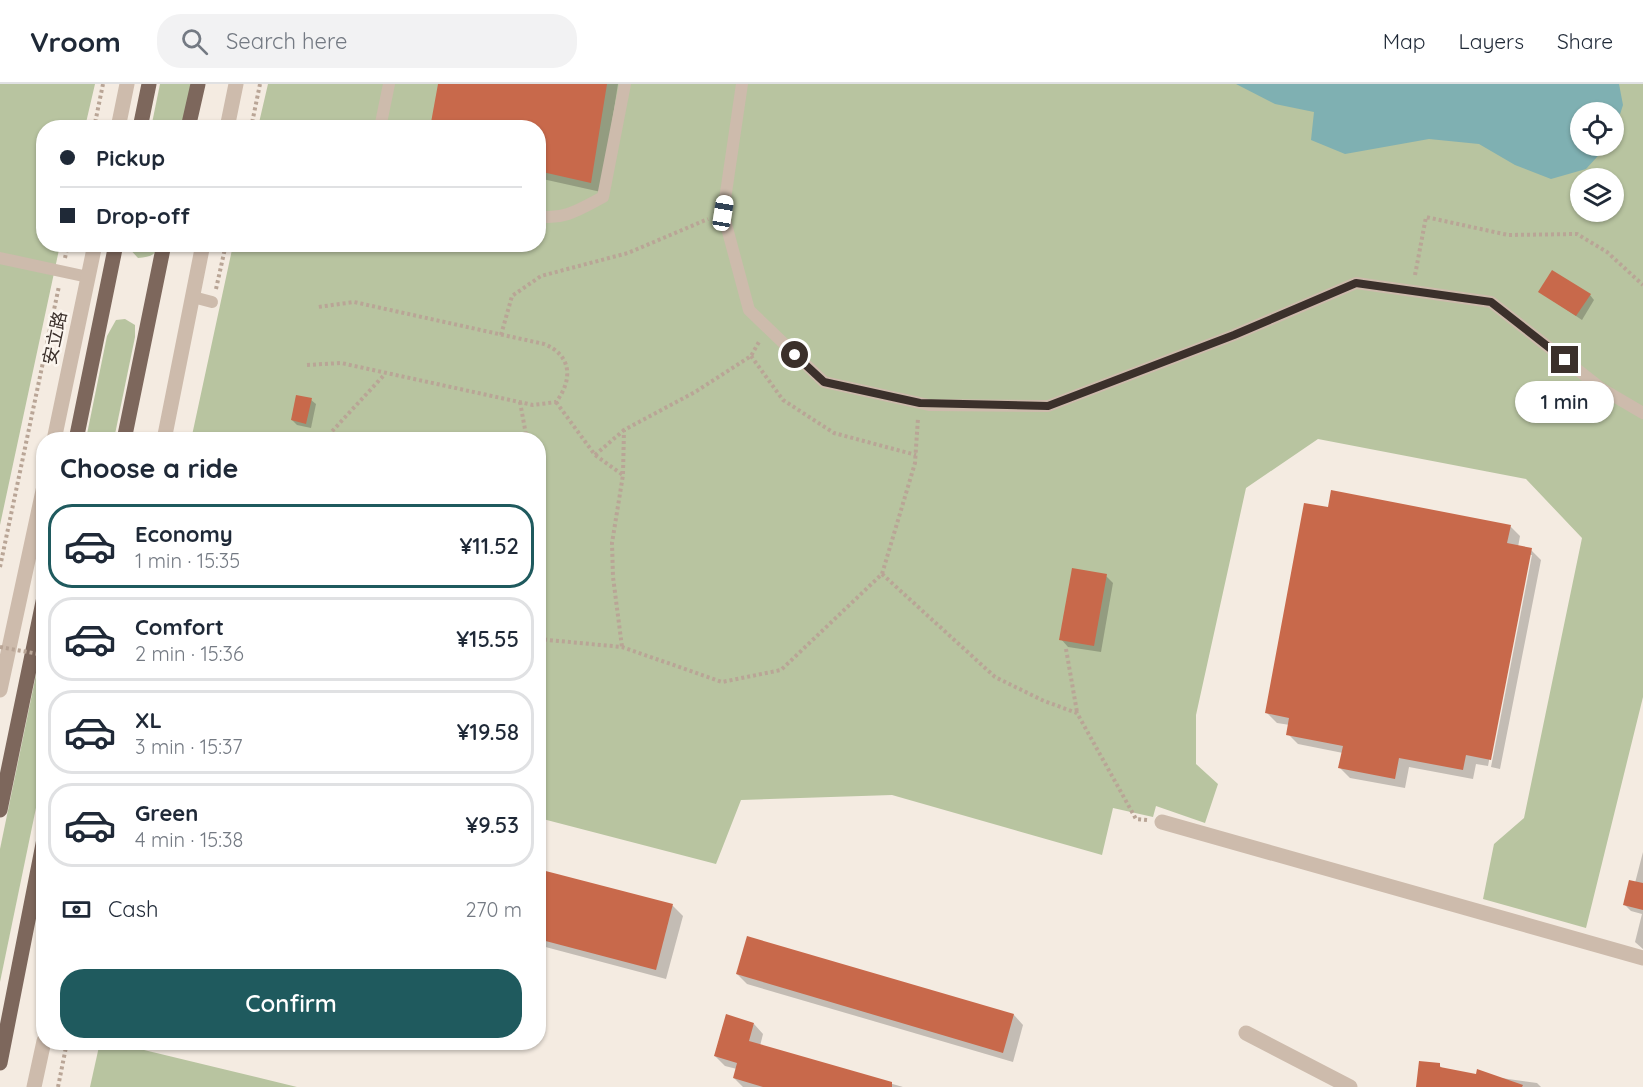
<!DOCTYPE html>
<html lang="en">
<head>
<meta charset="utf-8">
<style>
  :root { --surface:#fff; --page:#f2f2f3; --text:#1f2937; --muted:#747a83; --line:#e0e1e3; --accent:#1f5a5e }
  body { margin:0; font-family:Quicksand,"Noto Sans SC",sans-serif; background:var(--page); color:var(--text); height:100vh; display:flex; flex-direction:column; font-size:22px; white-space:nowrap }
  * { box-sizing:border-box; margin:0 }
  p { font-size:20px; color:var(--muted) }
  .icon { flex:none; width:33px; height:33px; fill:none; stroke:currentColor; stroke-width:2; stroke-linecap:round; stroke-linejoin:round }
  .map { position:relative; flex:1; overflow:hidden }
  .drawer { position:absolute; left:36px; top:348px; width:510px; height:618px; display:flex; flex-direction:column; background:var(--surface); border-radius:24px; box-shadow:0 2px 4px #0004 }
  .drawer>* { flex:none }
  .hud { position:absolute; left:36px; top:36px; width:510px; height:132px; border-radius:24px; box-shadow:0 2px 4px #0004; display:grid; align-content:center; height:132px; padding:0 24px; background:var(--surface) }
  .fabs { position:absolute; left:1570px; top:18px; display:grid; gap:12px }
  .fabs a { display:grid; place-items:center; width:54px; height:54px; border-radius:50%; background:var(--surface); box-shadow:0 2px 4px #0004; font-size:30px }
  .end { position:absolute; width:27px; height:27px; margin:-14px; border:8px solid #3b302b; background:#fff; box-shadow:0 0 0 3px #fff }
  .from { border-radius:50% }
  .bubble { position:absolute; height:42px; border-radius:21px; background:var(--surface); box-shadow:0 2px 4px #0004; font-size:20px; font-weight:600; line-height:42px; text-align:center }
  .car { position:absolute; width:18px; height:36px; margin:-18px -9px; border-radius:8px; box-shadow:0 0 4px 2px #0007; background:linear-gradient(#fff 24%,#345 0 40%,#fff 0 76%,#345 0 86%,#fff 0) }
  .hud b { display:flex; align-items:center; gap:21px; height:57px; font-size:22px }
  .hud b+b { border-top:2px solid var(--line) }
  .hud i { width:15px; height:15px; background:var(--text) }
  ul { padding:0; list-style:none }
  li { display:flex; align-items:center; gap:18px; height:84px; margin:0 12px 9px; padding:0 12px; border:3px solid var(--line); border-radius:24px }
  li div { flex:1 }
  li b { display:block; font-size:22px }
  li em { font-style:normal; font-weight:600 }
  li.selected { border-color:var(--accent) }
  li>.icon { width:54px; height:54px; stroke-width:1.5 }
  h2 { padding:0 24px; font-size:27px; line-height:72px }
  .pay { display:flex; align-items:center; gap:15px; height:66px; padding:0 24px; font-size:22px }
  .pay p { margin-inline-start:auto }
  .primary-button { display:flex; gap:12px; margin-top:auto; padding:12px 24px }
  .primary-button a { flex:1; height:69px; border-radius:24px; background:var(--accent); color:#fff; font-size:24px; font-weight:600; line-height:69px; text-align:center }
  header { display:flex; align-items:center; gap:36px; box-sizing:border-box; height:84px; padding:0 30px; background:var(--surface); border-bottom:2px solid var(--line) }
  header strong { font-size:28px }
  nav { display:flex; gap:33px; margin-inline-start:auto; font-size:21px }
  .search { width:420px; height:54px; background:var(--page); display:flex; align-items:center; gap:15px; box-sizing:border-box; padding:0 21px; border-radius:24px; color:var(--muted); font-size:22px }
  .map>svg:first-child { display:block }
  .green { fill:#b8c4a0; fill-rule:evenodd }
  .water { fill:#7fb0b2 }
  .shadow { fill:#0003 }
  .building { fill:#c8694b }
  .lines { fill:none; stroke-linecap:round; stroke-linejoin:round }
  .path { stroke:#b9a596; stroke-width:4; stroke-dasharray:3 3; stroke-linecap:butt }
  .service { stroke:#cdbbac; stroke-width:12 }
  .minor { stroke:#cdbbac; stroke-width:15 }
  .tertiary { stroke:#cdbbac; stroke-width:15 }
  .primary { stroke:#7d675c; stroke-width:15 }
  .path-bridge { stroke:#b9a596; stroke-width:4; stroke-dasharray:3 3; stroke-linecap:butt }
  .route { stroke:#3b302b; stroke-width:8 }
  .labels { text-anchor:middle; stroke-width:5; stroke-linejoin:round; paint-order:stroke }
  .street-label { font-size:18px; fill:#3b302b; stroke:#fbf5ee }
</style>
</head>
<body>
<header>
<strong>Vroom</strong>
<div class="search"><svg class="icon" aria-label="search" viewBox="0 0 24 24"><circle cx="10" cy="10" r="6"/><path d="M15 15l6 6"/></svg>Search here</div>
<nav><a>Map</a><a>Layers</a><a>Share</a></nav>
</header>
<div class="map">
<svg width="1643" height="1003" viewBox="0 0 1643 1003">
  <rect width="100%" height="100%" fill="#f4ebe1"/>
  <!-- green -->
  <g class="green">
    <polygon points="0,0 95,0 85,43 44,44 44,160 60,161 0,441"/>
    <polygon points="160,0 191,0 182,43 151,44"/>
    <path d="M 268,0 L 1643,0 L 1643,613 L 1586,844 L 1483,815 L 1494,760 L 1524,734 L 1582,454 L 1526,395 L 1318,355 L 1246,404 L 1196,631 L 1196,680 L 1218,700 L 1205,739 L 1156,722 L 1153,733 L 1113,724 L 1102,771 L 892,711 L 741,716 L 716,780 L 539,734 L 538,356 L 191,356 L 233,161 L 538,160 L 538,44 L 258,43 ZM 1581,28 L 1614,28 L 1614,62 L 1581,62 ZM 1581,94 L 1614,94 L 1614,128 L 1581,128 Z"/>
    <path d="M 126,161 L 126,160 L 158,161 C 156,172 149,173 138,174 Z"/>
    <polygon points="125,235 135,241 135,253 114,355 86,355 107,252 116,236"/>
    <polygon points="43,557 43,690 0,898 0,765"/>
    <polygon points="100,958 115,959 297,1003 90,1003"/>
  </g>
  <!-- water -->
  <polygon class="water" points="1236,0 1619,0 1623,21 1614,49 1614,28 1581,28 1581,62 1607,62 1586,85 1551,95 1515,81 1479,60 1429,55 1345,70 1311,56 1314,28 1275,20"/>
  <!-- shadow -->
  <g class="shadow">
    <polygon points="439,0 618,0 601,108 538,94 538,44"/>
    <polygon points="1540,208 1590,211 1594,216 1582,236"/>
    <polygon points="311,316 316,320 311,344 297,341 292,336"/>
    <polygon points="1329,425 1510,442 1520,452 1518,463 1531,466 1541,476 1500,685 1491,683 1532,471 1529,471 1488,682 1476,680 1473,695 1409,683 1405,704 1350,694 1340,684 1343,669 1298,660 1288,650 1290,641 1277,639 1267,629"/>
    <polygon points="1106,492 1113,499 1101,568 1068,563 1061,555"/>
    <polygon points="1643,768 1643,865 1635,858 1642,830 1631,827 1624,820 1635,799"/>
    <polygon points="538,786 673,822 683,832 666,895 538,861"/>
    <polygon points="737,890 1014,931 1023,941 1013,978 747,900"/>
    <polygon points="754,940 763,950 760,962 903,1003 743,1003 734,994 737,985 725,982 715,972"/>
    <polygon points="1439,981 1444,986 1537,999 1541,1003 1418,1003"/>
  </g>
  <!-- building -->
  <g class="building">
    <polygon points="438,0 607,0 591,99 538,87 538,44 430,44"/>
    <polygon points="1552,186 1591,210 1576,232 1538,208"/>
    <polygon points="296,311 312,314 306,340 291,336"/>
    <polygon points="1331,406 1511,441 1507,459 1532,464 1491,676 1466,671 1463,686 1399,674 1395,695 1338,684 1343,662 1286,651 1289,634 1265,629 1304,419 1328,423"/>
    <polygon points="1072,484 1107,490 1094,562 1059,556"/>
    <polygon points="538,785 673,820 656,886 538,855"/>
    <polygon points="1629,796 1643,799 1643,826 1623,821"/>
    <polygon points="747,852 1014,930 1003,969 736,890"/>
    <polygon points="726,930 754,939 749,957 892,998 892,1003 763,1003 733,994 737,979 714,972"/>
    <polygon points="1419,977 1440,979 1440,983 1476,990 1477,985 1523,1001 1522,1003 1416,1003"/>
  </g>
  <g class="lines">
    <!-- path -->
    <g class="path">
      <polyline points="94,44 103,0"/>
      <polyline points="251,44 260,0"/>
      <polyline points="65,174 68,160"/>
      <polyline points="1415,191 1426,133 1508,151 1577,150 1607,168 1643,201"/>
      <polyline points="216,205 226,160"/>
      <polyline points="501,251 512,212 541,192 628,169 708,135"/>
      <polyline points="751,272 783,316 834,349 916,371"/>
      <path d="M 307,281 L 341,279 L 533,321 L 556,318 C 573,296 572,271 544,260 L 354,218 L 318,223"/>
      <polyline points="520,318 527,356"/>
      <polyline points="556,318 595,371 623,391 612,459 613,493 622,563"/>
      <polyline points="324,356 385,290"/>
      <polyline points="595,371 624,346"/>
      <polyline points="623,390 624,346 695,308 751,272 760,256"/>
      <polyline points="538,420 538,429"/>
      <polyline points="0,483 59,202"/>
      <polyline points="882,490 995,593 1044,617 1077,629 1136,735 1147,736"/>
      <polyline points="538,555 622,563 722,598 781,586 882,490 915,379 918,334"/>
      <polyline points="1066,565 1077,628"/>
      <polyline points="58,1003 67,958"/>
    </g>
    <!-- service -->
    <g class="service">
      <polyline points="742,0 723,129 749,226 824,298 929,321 1048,322 1234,251 1356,199 1491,218 1602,305 1643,329"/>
      <polyline points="380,44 389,0"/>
      <path d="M 538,132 C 563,137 582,124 603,113 L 625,0"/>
      <polyline points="0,174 88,193"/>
      <polyline points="193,213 212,218"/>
    </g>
    <!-- minor -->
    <g class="minor">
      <polyline points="1162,738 1643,874"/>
      <polyline points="1246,949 1350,1003"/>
    </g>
    <!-- tertiary -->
    <g class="tertiary">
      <polyline points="118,44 127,0"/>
      <polyline points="227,44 236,0"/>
      <polyline points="54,356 95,160"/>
      <polyline points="164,356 203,160"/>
      <polyline points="0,606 44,402"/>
      <polyline points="34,1003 44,957"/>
    </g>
    <!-- primary -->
    <g class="primary">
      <polyline points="140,44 149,0"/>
      <polyline points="188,44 198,0"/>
      <polyline points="76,356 116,160"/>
      <polyline points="124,356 164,160"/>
      <polyline points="0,726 44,513"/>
      <polyline points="0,979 44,755"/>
    </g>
    <!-- path-bridge -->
    <polyline class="path-bridge" points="0,563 44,571"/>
  </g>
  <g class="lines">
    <!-- route -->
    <polyline class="route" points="795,271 824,298 920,319 1048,322 1234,251 1356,199 1491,218 1565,276"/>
  </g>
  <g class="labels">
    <!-- street labels -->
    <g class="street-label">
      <text transform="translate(55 254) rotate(-78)" y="6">安立路</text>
    </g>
  </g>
</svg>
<div class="fabs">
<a><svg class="icon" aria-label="locate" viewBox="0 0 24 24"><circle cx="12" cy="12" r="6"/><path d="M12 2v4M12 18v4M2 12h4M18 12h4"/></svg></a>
<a><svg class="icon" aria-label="layers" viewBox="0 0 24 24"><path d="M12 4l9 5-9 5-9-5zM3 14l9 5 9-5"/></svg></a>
</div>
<i class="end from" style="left:795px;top:271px"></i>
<i class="end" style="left:1565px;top:276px"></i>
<div class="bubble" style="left:1515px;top:297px;width:99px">1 min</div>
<i class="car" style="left:723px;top:129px;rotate:9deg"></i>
<div class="hud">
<b><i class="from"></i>Pickup</b>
<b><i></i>Drop-off</b>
</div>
<section class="drawer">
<h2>Choose a ride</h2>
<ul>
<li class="selected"><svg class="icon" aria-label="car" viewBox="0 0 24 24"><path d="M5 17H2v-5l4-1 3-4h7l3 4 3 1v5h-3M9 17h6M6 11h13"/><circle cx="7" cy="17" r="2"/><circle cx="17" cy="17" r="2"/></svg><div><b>Economy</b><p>1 min · 15:35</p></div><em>¥11.52</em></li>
<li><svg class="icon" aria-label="car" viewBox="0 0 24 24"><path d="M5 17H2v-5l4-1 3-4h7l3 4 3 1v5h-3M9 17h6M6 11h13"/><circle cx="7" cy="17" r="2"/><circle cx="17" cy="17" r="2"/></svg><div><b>Comfort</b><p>2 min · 15:36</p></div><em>¥15.55</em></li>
<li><svg class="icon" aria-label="car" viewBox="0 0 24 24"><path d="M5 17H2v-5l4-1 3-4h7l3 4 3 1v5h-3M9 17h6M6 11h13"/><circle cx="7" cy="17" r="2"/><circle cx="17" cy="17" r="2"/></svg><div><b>XL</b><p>3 min · 15:37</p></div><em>¥19.58</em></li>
<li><svg class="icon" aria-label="car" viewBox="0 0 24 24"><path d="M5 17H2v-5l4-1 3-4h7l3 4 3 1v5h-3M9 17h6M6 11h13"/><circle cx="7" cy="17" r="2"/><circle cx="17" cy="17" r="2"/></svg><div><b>Green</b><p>4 min · 15:38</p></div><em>¥9.53</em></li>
</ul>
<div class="pay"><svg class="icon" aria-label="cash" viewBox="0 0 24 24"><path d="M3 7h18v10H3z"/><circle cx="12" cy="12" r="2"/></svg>Cash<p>270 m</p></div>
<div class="primary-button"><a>Confirm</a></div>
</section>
</div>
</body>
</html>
